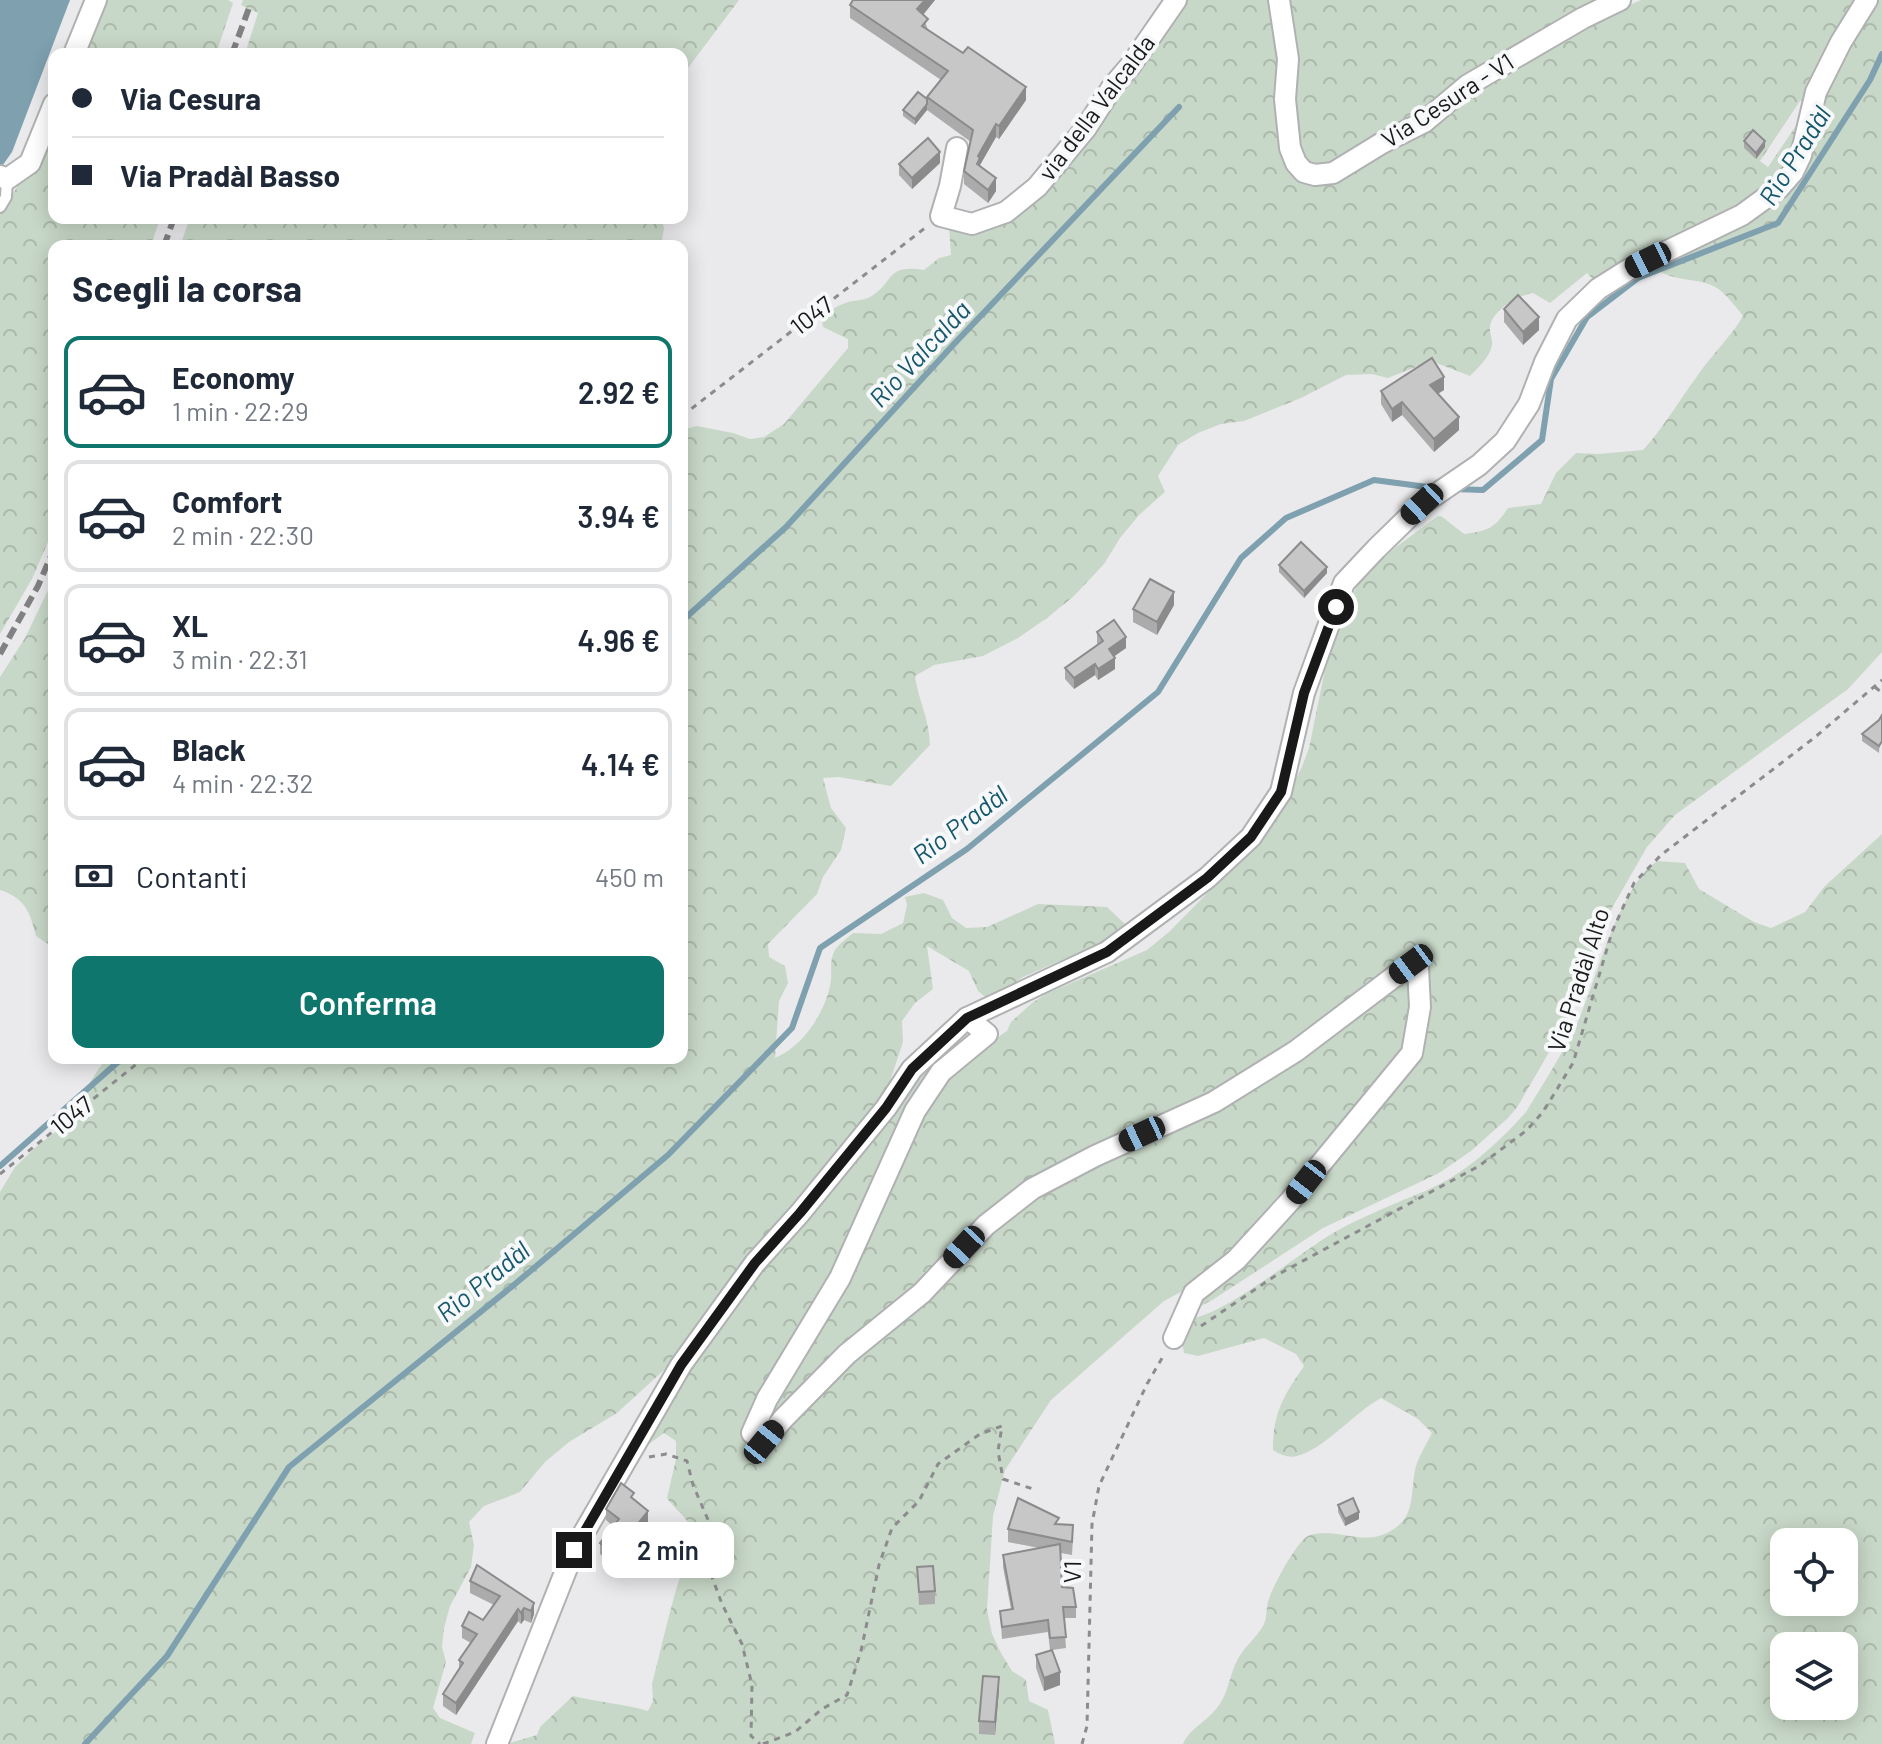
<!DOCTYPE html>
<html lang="it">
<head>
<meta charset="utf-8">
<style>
  :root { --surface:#fff; --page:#f6f6f7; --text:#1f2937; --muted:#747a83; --line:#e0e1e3; --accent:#0f766e }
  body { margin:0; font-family:Barlow,sans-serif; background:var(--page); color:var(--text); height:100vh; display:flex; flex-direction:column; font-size:30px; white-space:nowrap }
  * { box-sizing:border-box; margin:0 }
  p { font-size:26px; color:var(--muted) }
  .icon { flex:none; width:44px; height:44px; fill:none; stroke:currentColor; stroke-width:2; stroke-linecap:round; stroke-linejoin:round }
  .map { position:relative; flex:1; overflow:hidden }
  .sheet { position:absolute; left:48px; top:240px; width:640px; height:824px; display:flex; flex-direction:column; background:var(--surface); border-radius:16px; box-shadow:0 4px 20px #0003 }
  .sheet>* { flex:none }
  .guide { position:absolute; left:48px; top:48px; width:640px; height:176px; border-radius:16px; box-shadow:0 4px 20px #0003; display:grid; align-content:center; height:176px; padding:0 24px; background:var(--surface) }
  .controls { position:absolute; left:1770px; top:1528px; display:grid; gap:16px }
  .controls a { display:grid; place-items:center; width:88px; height:88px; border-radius:16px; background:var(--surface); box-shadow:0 4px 20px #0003; font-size:40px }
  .end { position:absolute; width:36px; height:36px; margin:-18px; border:10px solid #19191a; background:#fff; box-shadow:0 0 0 4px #fff }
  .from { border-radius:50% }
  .bubble { position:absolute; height:56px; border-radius:16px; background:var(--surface); box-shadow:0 4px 20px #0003; font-size:26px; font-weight:600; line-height:56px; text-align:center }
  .car { position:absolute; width:24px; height:48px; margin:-24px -12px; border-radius:10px; box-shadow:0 0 6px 2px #0007; background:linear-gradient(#222 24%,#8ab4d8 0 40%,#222 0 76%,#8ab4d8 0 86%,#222 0) }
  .guide b { display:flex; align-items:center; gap:28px; height:76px; font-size:30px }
  .guide b+b { border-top:2px solid var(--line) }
  .guide i { width:20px; height:20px; background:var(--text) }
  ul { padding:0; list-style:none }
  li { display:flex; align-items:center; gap:24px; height:112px; margin:0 16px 12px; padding:0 8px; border:4px solid var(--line); border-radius:16px }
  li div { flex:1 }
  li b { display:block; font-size:30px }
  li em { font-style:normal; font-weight:600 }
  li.on { border-color:var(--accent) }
  li>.icon { width:72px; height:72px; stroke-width:1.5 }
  h2 { padding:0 24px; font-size:36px; line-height:96px }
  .pay { display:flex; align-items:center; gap:20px; height:88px; padding:0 24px; font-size:30px }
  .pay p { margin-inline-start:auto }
  .primary-button { display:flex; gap:16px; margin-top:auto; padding:16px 24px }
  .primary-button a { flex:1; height:92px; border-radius:16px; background:var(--accent); color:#fff; font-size:32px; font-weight:600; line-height:92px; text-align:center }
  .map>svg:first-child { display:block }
  .forest { fill:url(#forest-crowns); fill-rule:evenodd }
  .water { fill:#7ea0af }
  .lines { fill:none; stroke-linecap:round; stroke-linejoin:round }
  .stream { stroke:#7ea0af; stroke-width:6 }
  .lane-casing { stroke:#b0b1b2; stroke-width:14 }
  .street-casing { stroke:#b0b1b2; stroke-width:24 }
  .path { stroke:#8c8c8e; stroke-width:3; stroke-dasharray:6 6; stroke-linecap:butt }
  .lane { stroke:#fff; stroke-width:10 }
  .street { stroke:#fff; stroke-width:20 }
  .rail { stroke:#818183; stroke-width:6; stroke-dasharray:12 6; stroke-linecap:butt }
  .wall { fill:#ababac }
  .shaded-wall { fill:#8b8b8c }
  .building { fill:#c7c7c8; stroke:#8b8b8c; stroke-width:2 }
  .route { stroke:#19191a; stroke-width:10 }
  .labels { text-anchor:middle; stroke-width:8; stroke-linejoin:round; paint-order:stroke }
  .street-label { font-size:24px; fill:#19191a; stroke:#f7f8f9 }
  .water-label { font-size:26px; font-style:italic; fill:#15576d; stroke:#f7f8f9 }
</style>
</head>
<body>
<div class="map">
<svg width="1882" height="1744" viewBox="0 0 1882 1744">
  <defs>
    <pattern id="forest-crowns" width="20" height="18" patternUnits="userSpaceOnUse" patternTransform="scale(2)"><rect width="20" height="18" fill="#c8d8c8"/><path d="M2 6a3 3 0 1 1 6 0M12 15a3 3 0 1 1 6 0" fill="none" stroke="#abb9ab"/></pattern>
  </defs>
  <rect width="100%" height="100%" fill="#eaeaec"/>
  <!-- forest -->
  <g class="forest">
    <polygon points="104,0 228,0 233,3 216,54 82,54"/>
    <polygon points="243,0 739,0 682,76 682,54 245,54 258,13 241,5"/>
    <path d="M 1177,0 L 1272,0 C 1275,20 1281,42 1280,62 C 1280,102 1266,152 1301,181 L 1474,90 L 1587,24 L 1641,0 L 1859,0 L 1805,101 L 1800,101 L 1760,161 L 1768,167 L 1802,117 L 1794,153 L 1778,176 L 1749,201 L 1594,280 L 1587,273 L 1550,303 L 1533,293 C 1518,295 1493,310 1490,326 C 1489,333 1493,339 1492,345 C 1490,357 1478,368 1470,376 L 1431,361 L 1388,378 L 1372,374 L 1346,375 L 1301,398 L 1244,421 L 1221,424 L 1198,433 L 1178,445 L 1158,476 L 1165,492 L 1139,515 L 1120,538 L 1104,564 L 1074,596 L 1047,618 L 1018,638 L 983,656 L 934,665 L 915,676 C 919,703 929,717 930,745 L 891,786 L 839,777 L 823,778 L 831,808 L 846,828 L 841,850 L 823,877 L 817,894 L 768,944 L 769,957 L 785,966 L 788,983 L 779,1001 L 775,1058 C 804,1046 827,1010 831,980 C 832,970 829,960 835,950 C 839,944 847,938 853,933 L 881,934 L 903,923 L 907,905 L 905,897 L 924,893 L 943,900 L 952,918 L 966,928 L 987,927 L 1038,904 L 1107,907 L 1128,927 L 1124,933 L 1023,977 L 989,1000 L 978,991 L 969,971 L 927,946 L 933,989 L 915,1003 L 902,1021 L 903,1042 L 887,1090 L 675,1360 L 617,1413 L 569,1442 L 545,1462 L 520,1492 L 484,1506 L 469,1522 L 474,1545 L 471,1567 L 450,1606 L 444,1628 L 442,1647 L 446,1662 L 433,1708 L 440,1718 L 475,1733 L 471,1744 L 0,1744 L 0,1192 L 15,1167 L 37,1146 L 62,1127 L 99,1068 L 108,1058 L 682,1058 L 682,430 L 697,426 L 733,433 L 750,439 L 764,437 L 784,424 L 848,348 L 848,339 L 823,327 L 821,315 C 829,311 837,306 845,303 C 853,300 863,301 870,297 C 896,282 884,264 924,270 L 939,258 L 951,255 L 949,227 L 994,211 L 1041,174 Z"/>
    <polygon points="1285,0 1598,0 1419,118 1345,162 1315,166 1302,158 1296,145"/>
    <path d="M 1875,0 L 1882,0 L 1882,652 L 1848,689 L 1675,815 L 1647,847 L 1612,908 L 1567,1021 L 1518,1106 L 1508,1118 L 1471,1151 L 1439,1173 L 1323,1228 L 1214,1299 L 1199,1307 L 1194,1306 L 1376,1113 L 1398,1085 L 1423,966 L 1250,1075 L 1070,1164 L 775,1422 L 762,1426 L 919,1114 L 960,1063 L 1007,1031 L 1011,1022 L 1032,1003 L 1046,994 L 1147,950 L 1170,931 L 1227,873 L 1286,798 L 1301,769 L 1309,748 L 1330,645 L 1350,599 L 1363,576 L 1396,547 L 1438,516 L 1441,516 L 1464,534 C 1488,531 1495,528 1508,508 L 1541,504 L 1556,473 L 1576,453 L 1599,454 L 1643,450 C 1665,426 1679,400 1698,375 C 1712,354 1731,337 1743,316 C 1736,307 1726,294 1717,288 C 1698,276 1664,283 1653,264 L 1767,206 L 1817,111 L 1834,69 Z"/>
    <polygon points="54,121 54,218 160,218 151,246 54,246 54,528 32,579 0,634 0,203 14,192"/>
    <polygon points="190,218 661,218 664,228 661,246 180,246"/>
    <path d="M 54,578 L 54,948 L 36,936 C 30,912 25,898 0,890 L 0,677 L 25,638 Z"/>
    <path d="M 1882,834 L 1882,1744 L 1183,1744 C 1190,1728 1205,1723 1216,1709 C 1228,1695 1228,1681 1235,1665 C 1241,1649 1255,1640 1263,1626 C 1267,1619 1266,1609 1268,1602 C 1271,1589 1297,1541 1308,1536 C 1339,1524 1369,1554 1401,1523 C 1415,1510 1411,1483 1416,1466 C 1420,1454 1427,1443 1432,1433 L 1418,1419 L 1381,1398 C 1355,1412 1323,1450 1297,1456 C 1288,1458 1281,1455 1273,1450 C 1273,1412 1283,1397 1304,1366 L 1296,1354 L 1264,1338 L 1198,1356 L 1184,1353 L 1182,1341 L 1194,1318 C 1229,1311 1292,1259 1325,1238 C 1355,1219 1392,1205 1425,1191 C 1464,1175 1498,1143 1526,1112 C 1543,1084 1561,1056 1576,1026 C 1597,981 1617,889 1657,861 L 1685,863 L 1699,889 L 1754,922 L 1771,928 L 1805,912 L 1825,886 ZM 1784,1542 L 1844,1542 L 1844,1602 L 1784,1602 ZM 1784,1646 L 1844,1646 L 1844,1706 L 1784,1706 Z"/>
    <path d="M 1411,972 L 1415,981 L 1404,1049 L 1231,1256 L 1192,1286 L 1164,1301 L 1051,1400 L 1005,1470 L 993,1516 L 987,1609 L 992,1634 L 1001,1653 L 1012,1671 L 1026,1680 L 1029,1701 L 1048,1710 L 1055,1744 L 506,1744 L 537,1735 L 540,1727 L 573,1696 C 598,1702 624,1704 648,1711 L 653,1701 L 652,1684 C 662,1646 670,1606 683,1568 C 688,1555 697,1547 693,1533 C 689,1518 675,1510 667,1498 L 676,1459 L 676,1441 L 664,1433 L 649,1444 L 640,1444 L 686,1368 L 760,1269 L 892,1108 L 936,1061 L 972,1034 L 939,1066 L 854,1237 L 747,1429 L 795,1416 L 1024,1203 L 1257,1086 L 1324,1043 Z"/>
  </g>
  <!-- water -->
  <polygon class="water" points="0,0 70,0 12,152 0,169"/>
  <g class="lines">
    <!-- stream -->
    <g class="stream">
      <polyline points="1454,489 1483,490 1542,440 1551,379 1587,317 1638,278 1778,223 1870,80 1882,54"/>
      <polyline points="682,621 786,527 954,344 1179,107"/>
      <polyline points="0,1166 118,1062 129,1058"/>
      <polyline points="85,1744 167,1656 289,1467 515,1284 668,1155 792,1028 820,948 967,849 1158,692 1241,558 1286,518 1374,480 1435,488"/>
    </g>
    <defs>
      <polyline id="lane" points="0,207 6,197 7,179"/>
      <g id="street">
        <polyline points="1279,0 1288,59 1285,99 1290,148 1296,163 1304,172 1315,175 1333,173 1382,143 1424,122 1468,85 1583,18 1620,0"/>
        <polyline points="74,54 96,0"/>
        <polyline points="957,148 950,186 941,216 972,224 1006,212 1037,187 1086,128 1113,86 1131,65 1176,0"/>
        <polyline points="0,176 7,179 30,163 54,104"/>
        <polyline points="967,1018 987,1034 941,1072 915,1111 840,1278 767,1399 752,1433 764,1442 783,1419 847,1354 922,1293 986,1225 1032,1189 1095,1156 1214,1102 1296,1051 1411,964 1418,968 1420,1007 1412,1053 1291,1200 1236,1260 1194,1293 1174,1338"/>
        <polyline points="497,1744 574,1550 681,1365 755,1263 800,1213 886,1108 912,1069 967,1018 1107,952 1207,878 1251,837 1281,792 1304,693 1344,583 1376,549 1422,504 1479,465 1505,441 1529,404 1545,362 1567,319 1598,289 1628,270 1742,215 1779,188 1793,172 1801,155 1816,92 1841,42 1867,0"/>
      </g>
    </defs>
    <!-- lane casing -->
    <use href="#lane" class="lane-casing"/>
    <!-- street casing -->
    <use href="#street" class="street-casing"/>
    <!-- path -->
    <g class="path">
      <polyline points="682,416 925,228"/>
      <polyline points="1875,687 1882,693"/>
      <polyline points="0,1174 144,1058"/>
      <polyline points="1201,1326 1275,1276 1479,1166 1527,1130 1543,1112 1573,1063 1612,932 1634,883 1661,855 1814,738 1882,680"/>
      <polyline points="649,1457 666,1454 687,1461 693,1485 709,1522 712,1577 722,1604 742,1644 752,1685 751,1736 760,1744"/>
      <polyline points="763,1744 795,1732 822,1709 847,1695 861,1651 879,1565 892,1528 919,1501 938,1464 980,1434 1002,1426 998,1451 1003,1479 1033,1489"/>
      <polyline points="1082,1744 1087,1726 1092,1524 1099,1486 1147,1384 1165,1353"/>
    </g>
    <!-- lane -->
    <use href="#lane" class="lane"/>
    <!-- street -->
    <use href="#street" class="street"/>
    <!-- rail -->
    <g class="rail">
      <polyline points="232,54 249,8"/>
      <polyline points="164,246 174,218"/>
      <polyline points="0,654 38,586 54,549"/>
    </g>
  </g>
  <!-- wall -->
  <g class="wall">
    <polygon points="853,0 935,0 923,15 928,30 1026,100 999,139 996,137 980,165 996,191 988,203 964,184 964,171 971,142 927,110 915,125 903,116 903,110 927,99 927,97 941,80 850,18 850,5"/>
    <polygon points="1744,141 1765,147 1756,159 1744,148"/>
    <polygon points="940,163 912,189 899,175 899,164"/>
    <polygon points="1504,309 1539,330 1523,345 1504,322"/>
    <polygon points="1444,390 1438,394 1459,430 1434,452 1402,415 1392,422 1381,404 1381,391"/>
    <polygon points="1279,565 1327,573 1304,598 1279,572"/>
    <polygon points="1174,605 1157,635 1133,622 1133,609"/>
    <polygon points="1097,632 1126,648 1114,656 1115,669 1098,680 1095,675 1074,689 1065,679 1065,668 1098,645 1097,643"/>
    <polygon points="1882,715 1879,753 1862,741 1862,734 1879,720"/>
    <polygon points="634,1499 648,1522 614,1565 600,1554 600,1543 613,1526 606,1520 606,1509"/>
    <polygon points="1338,1505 1359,1519 1345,1526 1338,1512"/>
    <polygon points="1059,1524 1073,1538 1072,1555 1061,1553 1062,1587 1076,1607 1076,1618 1064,1618 1066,1648 1052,1650 1060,1685 1044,1691 1036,1668 1036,1655 1050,1650 1048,1632 1002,1639 1000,1611 1011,1609 1003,1567 1003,1555 1039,1548 1008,1542 1008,1529"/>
    <polygon points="477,1565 534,1614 531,1623 524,1620 521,1624 518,1621 456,1715 443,1706 443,1694 459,1670 459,1660 471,1643 462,1638 462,1626 483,1620 494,1605 470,1593 470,1581"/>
    <polygon points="917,1567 935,1591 935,1604 919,1605"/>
    <polygon points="999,1690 995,1735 979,1734 979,1721"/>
  </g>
  <!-- shaded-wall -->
  <g class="shaded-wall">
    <polygon points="925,0 935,0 917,22 917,9"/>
    <polygon points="1026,87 1026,100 999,139 999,126"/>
    <polygon points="927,104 927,110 915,125 915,119"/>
    <polygon points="996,124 996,137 980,165 980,171 977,177 978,156"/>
    <polygon points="1765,141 1765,147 1756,159 1756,153"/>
    <polygon points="940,152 940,163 912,189 912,178"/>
    <polygon points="996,178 996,191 988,203 988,190"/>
    <polygon points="1539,317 1539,330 1523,345 1523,332"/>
    <polygon points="1444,377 1444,390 1430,398 1430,385"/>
    <polygon points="1402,402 1402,415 1392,422 1392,409"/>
    <polygon points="1459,417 1459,430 1434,452 1434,439"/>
    <polygon points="1327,567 1327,573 1304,598 1304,591"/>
    <polygon points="1174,592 1174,605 1157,635 1157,622"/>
    <polygon points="1126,637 1126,648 1109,660 1109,649"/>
    <polygon points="1115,658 1115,669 1098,680 1098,669"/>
    <polygon points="1095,664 1095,675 1074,689 1074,678"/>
    <polygon points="648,1511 648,1522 614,1565 614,1554"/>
    <polygon points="1359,1512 1359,1519 1345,1526 1345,1519"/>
    <polygon points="534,1603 534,1614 531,1623 531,1611"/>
    <polygon points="524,1608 524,1620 521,1624 521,1613"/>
    <polygon points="518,1609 518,1621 456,1715 456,1703"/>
    <polygon points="1060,1672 1060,1685 1044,1691 1044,1678"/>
    <polygon points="999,1677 999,1690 995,1735 995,1722"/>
  </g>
  <!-- building -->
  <g class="building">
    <polygon points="853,0 925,0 917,9 928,19 922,26 963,53 968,47 1026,87 999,126 996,124 978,156 980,158 977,164 996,178 988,190 964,171 973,130 927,97 948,71 850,5"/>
    <polygon points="918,92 927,99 927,104 915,119 903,110"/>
    <polygon points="1753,130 1765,141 1756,153 1744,141"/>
    <polygon points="928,138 940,152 912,178 899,164"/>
    <polygon points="1518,295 1539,317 1523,332 1504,309"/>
    <polygon points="1432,358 1444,377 1430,385 1459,417 1434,439 1402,402 1392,409 1381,391"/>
    <polygon points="1301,542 1327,567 1304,591 1279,565"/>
    <polygon points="1150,579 1174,592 1157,622 1133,609"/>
    <polygon points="1114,620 1126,637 1109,649 1115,658 1098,669 1095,664 1074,678 1065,668 1103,641 1097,632"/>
    <polygon points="1882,715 1882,741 1879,746 1862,734 1879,720"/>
    <polygon points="621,1483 634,1493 631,1497 648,1511 614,1554 600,1543 619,1519 606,1509"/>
    <polygon points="1018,1498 1059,1518 1055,1524 1073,1525 1072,1542 1008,1529"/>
    <polygon points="1353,1498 1359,1512 1345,1519 1338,1505"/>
    <polygon points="1060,1544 1062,1587 1073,1588 1076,1607 1063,1607 1066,1637 1050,1638 1048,1620 1002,1627 1000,1611 1013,1609 1003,1555"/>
    <polygon points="477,1565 534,1603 531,1611 524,1608 521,1613 518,1609 456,1703 443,1694 463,1663 459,1660 477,1634 462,1626 469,1612 483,1620 500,1596 470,1581"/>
    <polygon points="933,1566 935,1591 919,1592 917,1567"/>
    <polygon points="1052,1650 1060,1672 1044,1678 1036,1655"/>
    <polygon points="983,1676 999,1677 995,1722 979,1721"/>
  </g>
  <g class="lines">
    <!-- route -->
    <polyline class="route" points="574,1550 681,1365 755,1263 800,1213 886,1108 912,1069 967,1018 1107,952 1207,878 1251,837 1281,792 1304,693 1336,607"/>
  </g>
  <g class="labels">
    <!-- street labels -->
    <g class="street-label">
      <text transform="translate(1448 101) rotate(-33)" y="8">Via Cesura - V1</text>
      <text transform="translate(1097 108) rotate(-53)" y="8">via della Valcalda</text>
      <text transform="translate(812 316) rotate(-38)" y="8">1047</text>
      <text transform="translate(1579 980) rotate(-72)" y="8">Via Pradàl Alto</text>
      <text transform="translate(72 1116) rotate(-39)" y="8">1047</text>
      <text transform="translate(1073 1572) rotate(-89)" y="8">V1</text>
    </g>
    <!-- water labels -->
    <g class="water-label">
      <text transform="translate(1795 156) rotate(-58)" y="9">Rio Pradàl</text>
      <text transform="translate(920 354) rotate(-47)" y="9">Rio Valcalda</text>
      <text transform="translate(960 825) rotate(-37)" y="9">Rio Pradàl</text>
      <text transform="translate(483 1282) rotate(-39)" y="9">Rio Pradàl</text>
    </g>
  </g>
</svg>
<div class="controls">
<a><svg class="icon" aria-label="locate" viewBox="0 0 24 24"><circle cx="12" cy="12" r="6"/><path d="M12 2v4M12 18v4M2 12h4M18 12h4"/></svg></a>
<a><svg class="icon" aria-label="layers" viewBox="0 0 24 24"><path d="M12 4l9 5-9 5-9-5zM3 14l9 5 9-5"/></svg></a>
</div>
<i class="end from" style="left:1336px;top:607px"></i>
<i class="end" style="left:574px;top:1550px"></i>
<div class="bubble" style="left:602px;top:1522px;width:132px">2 min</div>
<i class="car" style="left:1648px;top:260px;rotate:244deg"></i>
<i class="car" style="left:1422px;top:504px;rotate:227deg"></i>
<i class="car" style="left:1411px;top:964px;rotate:233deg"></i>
<i class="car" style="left:1142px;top:1134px;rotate:245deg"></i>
<i class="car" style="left:1306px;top:1182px;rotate:218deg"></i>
<i class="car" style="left:964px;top:1247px;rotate:223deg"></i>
<i class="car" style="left:764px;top:1442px;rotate:39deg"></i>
<div class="guide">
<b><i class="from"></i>Via Cesura</b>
<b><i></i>Via Pradàl Basso</b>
</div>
<section class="sheet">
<h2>Scegli la corsa</h2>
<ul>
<li class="on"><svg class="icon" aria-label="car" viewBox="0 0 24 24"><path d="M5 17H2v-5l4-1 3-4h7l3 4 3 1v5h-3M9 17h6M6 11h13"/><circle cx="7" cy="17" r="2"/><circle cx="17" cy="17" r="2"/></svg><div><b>Economy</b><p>1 min · 22:29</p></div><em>2.92 €</em></li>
<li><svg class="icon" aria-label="car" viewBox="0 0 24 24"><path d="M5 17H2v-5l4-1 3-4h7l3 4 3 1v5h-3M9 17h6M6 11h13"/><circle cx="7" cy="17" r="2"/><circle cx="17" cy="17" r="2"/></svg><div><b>Comfort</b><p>2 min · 22:30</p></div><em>3.94 €</em></li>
<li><svg class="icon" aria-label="car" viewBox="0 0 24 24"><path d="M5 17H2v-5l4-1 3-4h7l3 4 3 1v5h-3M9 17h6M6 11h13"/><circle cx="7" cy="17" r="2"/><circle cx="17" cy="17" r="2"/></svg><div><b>XL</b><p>3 min · 22:31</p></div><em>4.96 €</em></li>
<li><svg class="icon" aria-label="car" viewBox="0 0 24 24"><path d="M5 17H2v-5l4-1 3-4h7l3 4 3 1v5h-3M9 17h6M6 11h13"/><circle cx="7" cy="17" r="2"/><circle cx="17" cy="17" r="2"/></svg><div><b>Black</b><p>4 min · 22:32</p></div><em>4.14 €</em></li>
</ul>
<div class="pay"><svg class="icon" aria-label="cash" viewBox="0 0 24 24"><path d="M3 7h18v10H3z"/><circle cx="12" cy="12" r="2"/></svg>Contanti<p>450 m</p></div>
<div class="primary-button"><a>Conferma</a></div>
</section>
</div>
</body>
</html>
